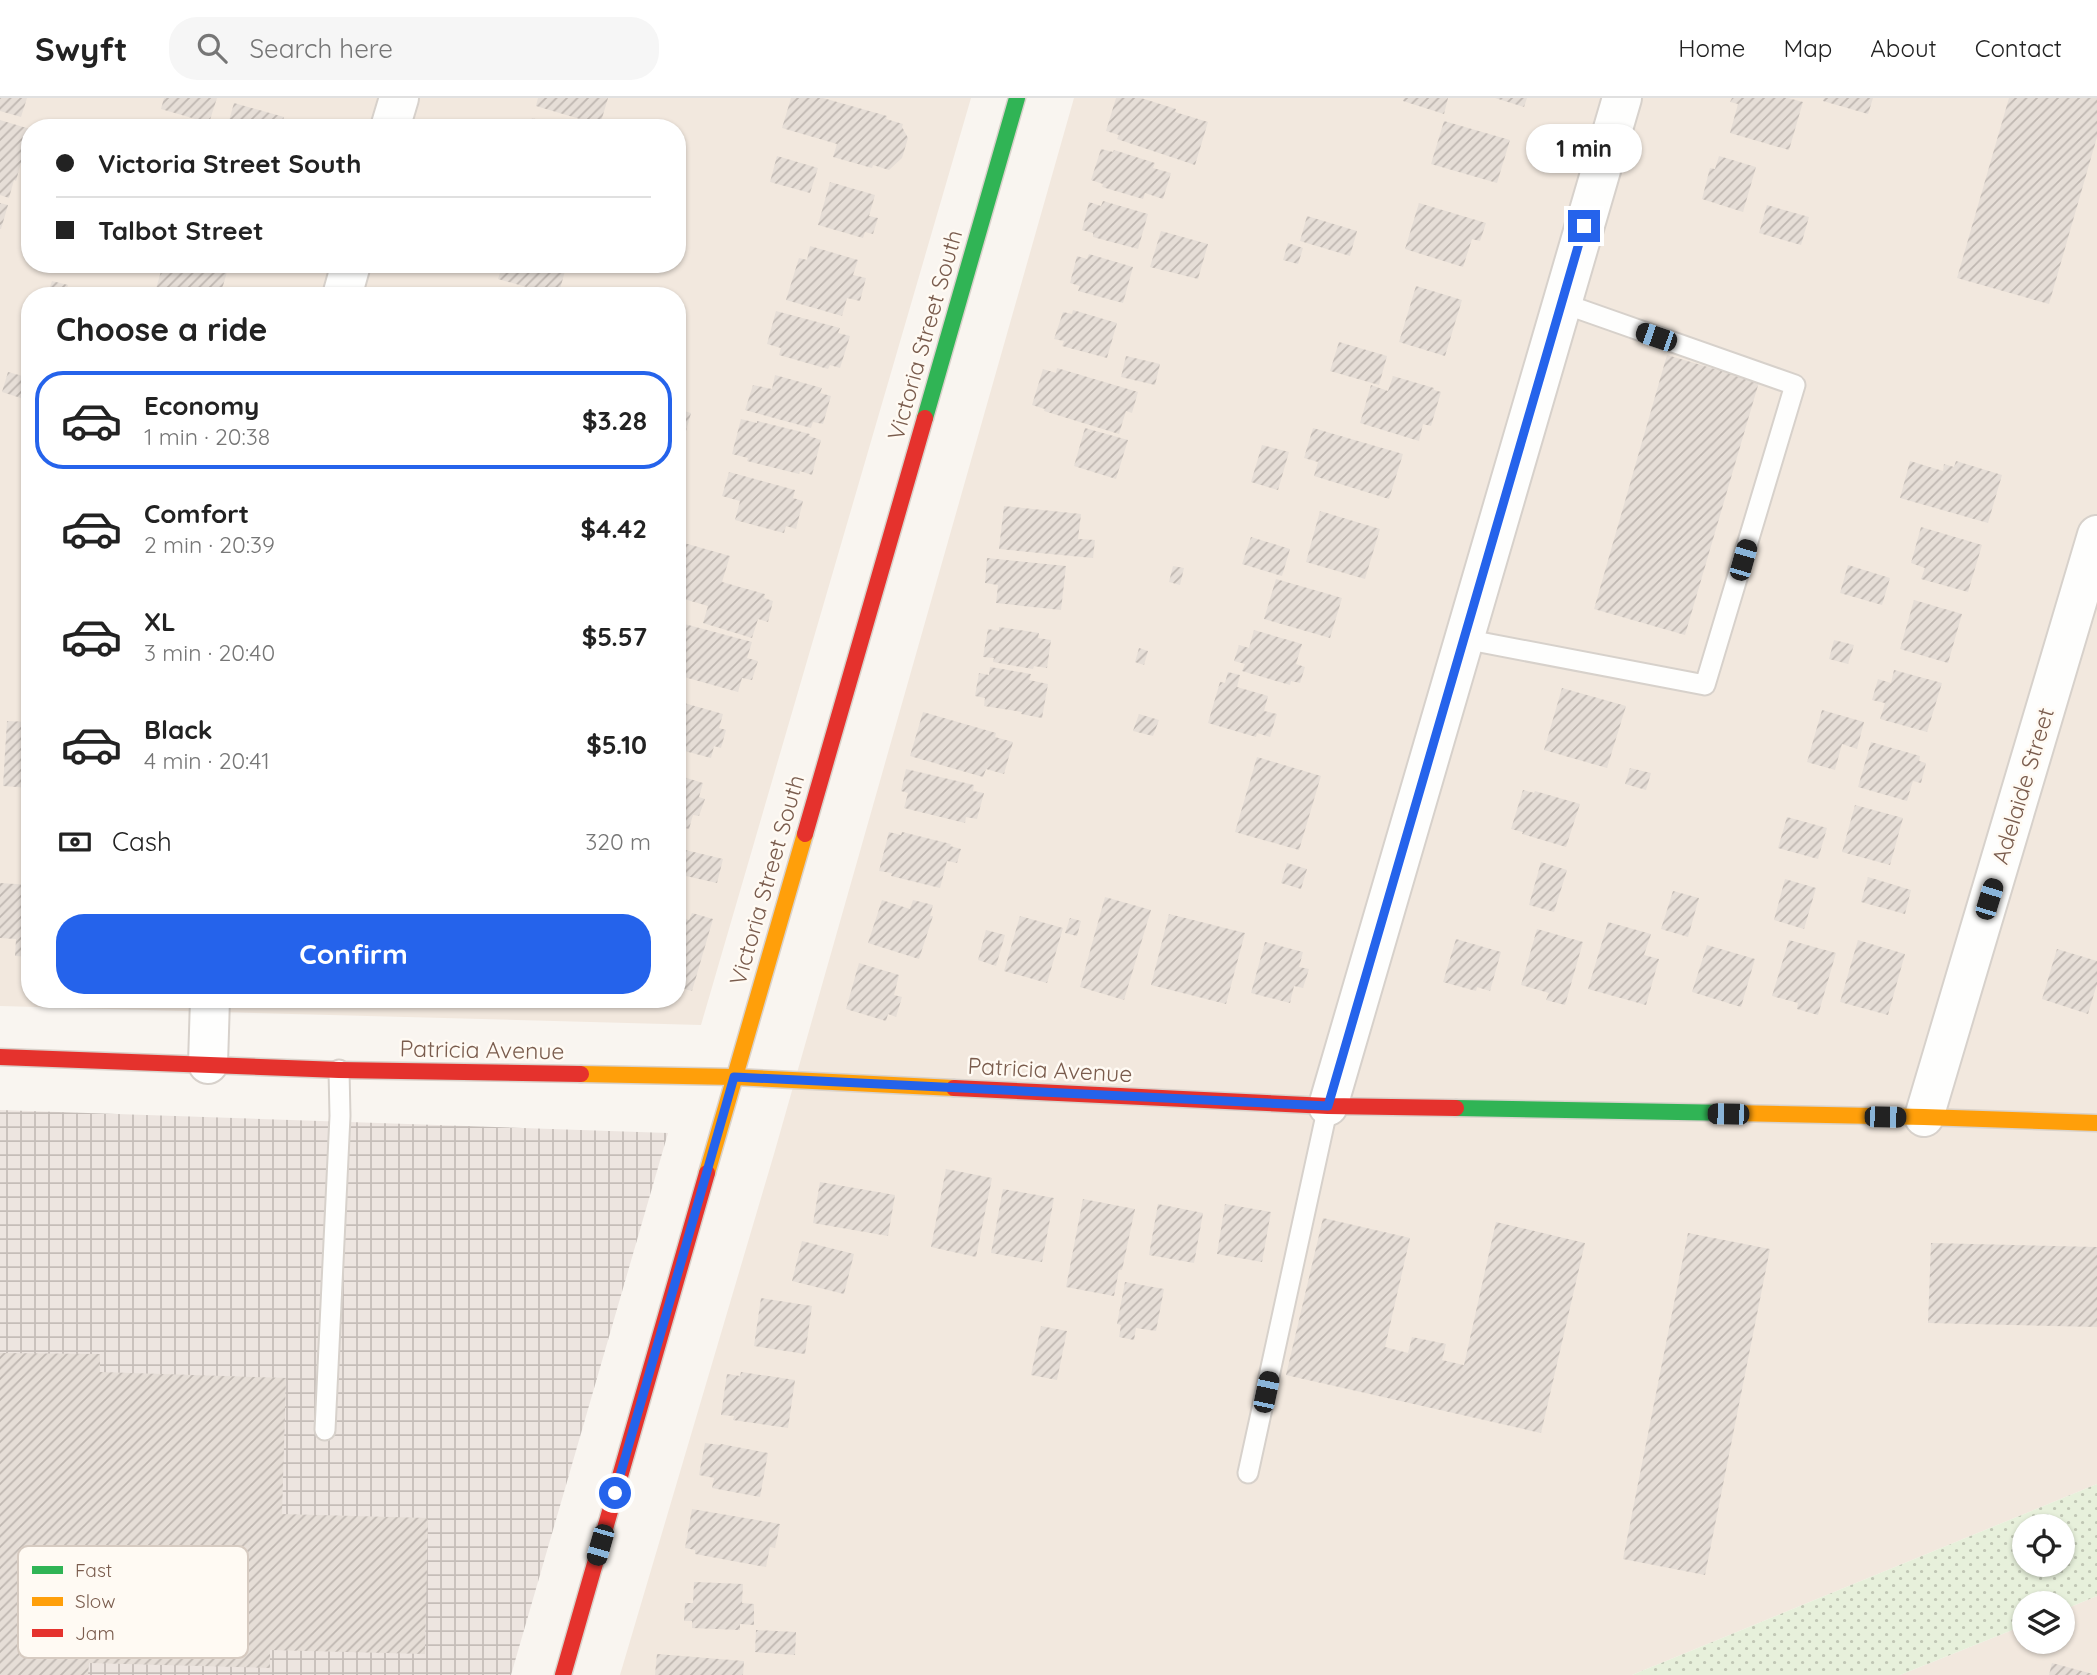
<!DOCTYPE html>
<html lang="en">
<head>
<meta charset="utf-8">
<style>
  :root { --surface:#fff; --page:#f6f6f6; --text:#222; --muted:#767676; --line:#e0e0e0; --accent:#2563eb }
  body { margin:0; font-family:Quicksand,sans-serif; background:var(--page); color:var(--text); height:100vh; display:flex; flex-direction:column; font-size:26px; white-space:nowrap }
  * { box-sizing:border-box; margin:0 }
  p { font-size:23px; color:var(--muted) }
  .icon { flex:none; width:38px; height:38px; fill:none; stroke:currentColor; stroke-width:2; stroke-linecap:round; stroke-linejoin:round }
  .map { position:relative; flex:1; overflow:hidden }
  .side { position:absolute; left:21px; top:189px; width:665px; height:721px; display:flex; flex-direction:column; background:var(--surface); border-radius:28px; box-shadow:0 2px 5px #0004 }
  .side>* { flex:none }
  .hud { position:absolute; left:21px; top:21px; width:665px; height:154px; border-radius:28px; box-shadow:0 2px 5px #0004; display:grid; align-content:center; height:154px; padding:0 35px; background:var(--surface) }
  .fabs { position:absolute; left:2012px; top:1416px; display:grid; gap:14px }
  .fabs a { display:grid; place-items:center; width:63px; height:63px; border-radius:50%; background:var(--surface); box-shadow:0 2px 5px #0004; font-size:35px }
  .end { position:absolute; width:32px; height:32px; margin:-16px; border:9px solid #2563eb; background:#fff; box-shadow:0 0 0 4px #fff }
  .from { border-radius:50% }
  .bubble { position:absolute; height:49px; border-radius:24px; background:var(--surface); box-shadow:0 2px 5px #0004; font-size:23px; font-weight:700; line-height:49px; text-align:center }
  .car { position:absolute; width:21px; height:42px; margin:-21px -10px; border-radius:9px; box-shadow:0 0 5px 2px #0007; background:linear-gradient(#222 24%,#8ab4d8 0 40%,#222 0 76%,#8ab4d8 0 86%,#222 0) }
  .hud b { display:flex; align-items:center; gap:24px; height:66px; font-size:26px }
  .hud b+b { border-top:2px solid var(--line) }
  .hud i { width:18px; height:18px; background:var(--text) }
  ul { padding:0; list-style:none }
  li { display:flex; align-items:center; gap:21px; height:98px; margin:0 14px 10px; padding:0 21px; border:4px solid transparent; border-radius:28px }
  li div { flex:1 }
  li b { display:block; font-size:26px }
  li em { font-style:normal; font-weight:700 }
  li.on { border-color:var(--accent) }
  li>.icon { width:63px; height:63px; stroke-width:1.5 }
  h2 { padding:0 35px; font-size:32px; line-height:84px }
  .pay { display:flex; align-items:center; gap:18px; height:77px; padding:0 35px; font-size:26px }
  .pay p { margin-inline-start:auto }
  .button { display:flex; gap:14px; margin-top:auto; padding:14px 35px }
  .button a { flex:1; height:80px; border-radius:28px; background:var(--accent); color:#fff; font-size:28px; font-weight:700; line-height:80px; text-align:center }
  header { display:flex; align-items:center; gap:42px; box-sizing:border-box; height:98px; padding:0 35px; background:var(--surface); border-bottom:2px solid var(--line) }
  header strong { font-size:33px }
  nav { display:flex; gap:38px; margin-inline-start:auto; font-size:24px }
  .search { width:490px; height:63px; background:var(--page); display:flex; align-items:center; gap:18px; box-sizing:border-box; padding:0 24px; border-radius:28px; color:var(--muted); font-size:26px }
  .map>svg:first-child { display:block }
  .residential { fill:#f2e8de; fill-rule:evenodd }
  .industrial { fill:url(#industrial-grid) }
  .park { fill:url(#park-dots); fill-rule:evenodd }
  .building { fill:url(#building-hatch) }
  .lines { fill:none; stroke-linecap:round; stroke-linejoin:round }
  .lane-casing { stroke:#d7d1cb; stroke-width:23 }
  .street-casing { stroke:#d7d1cb; stroke-width:42 }
  .fast-casing { stroke:#d9d2cb; stroke-width:19 }
  .slow-casing { stroke:#d9d2cb; stroke-width:19 }
  .jam-casing { stroke:#d9d2cb; stroke-width:19 }
  .lane { stroke:#fefefd; stroke-width:19 }
  .street { stroke:#fefefd; stroke-width:38 }
  .fast { stroke:#30b455; stroke-width:16 }
  .slow { stroke:#ff9f0a; stroke-width:16 }
  .jam { stroke:#e5322d; stroke-width:16 }
  .route { stroke:#2563eb; stroke-width:9 }
  .labels { text-anchor:middle; stroke-width:5; stroke-linejoin:round; paint-order:stroke }
  .street-label { font-size:23px; fill:#7a5c4d; stroke:#fffaf3 }
  .key { fill:#fffaf3; stroke:#d7cbc1; stroke-width:2 }
  .key-label { font-size:19px; fill:#7a5c4d }
</style>
</head>
<body>
<header>
<strong>Swyft</strong>
<div class="search"><svg class="icon" aria-label="search" viewBox="0 0 24 24"><circle cx="10" cy="10" r="6"/><path d="M15 15l6 6"/></svg>Search here</div>
<nav><a>Home</a><a>Map</a><a>About</a><a>Contact</a></nav>
</header>
<div class="map">
<svg width="2097" height="1577" viewBox="0 0 2097 1577">
  <defs>
    <pattern id="industrial-grid" width="8" height="8" patternUnits="userSpaceOnUse" patternTransform="scale(1.75)"><rect width="8" height="8" fill="#ede5e0"/><path d="M0 4h8M4 0v8" fill="none" stroke="#c5bdb8"/></pattern>
    <pattern id="park-dots" width="8" height="8" patternUnits="userSpaceOnUse" patternTransform="scale(1.75)"><rect width="8" height="8" fill="#e7f0db"/><path d="M2 2h.1M6 6h.1" fill="none" stroke="#c0c6b4" stroke-width="1.8" stroke-linecap="round"/></pattern>
    <pattern id="building-hatch" width="6" height="6" patternUnits="userSpaceOnUse" patternTransform="scale(1.75)"><rect width="6" height="6" fill="#e6ded7"/><path d="M-1 1l2-2M0 6l6-6M5 7l2-2" fill="none" stroke="#bfb7b1"/></pattern>
  </defs>
  <rect width="100%" height="100%" fill="#f9f5f0"/>
  <!-- residential -->
  <g class="residential">
    <path d="M 0,0 L 971,0 L 701,927 L 0,908 ZM 30,30 L 677,30 L 677,166 L 30,166 ZM 30,198 L 677,198 L 677,901 L 30,901 Z"/>
    <polygon points="1074,0 2097,0 2097,1386 1632,1577 620,1577 774,1056"/>
    <polygon points="2097,1498 2097,1577 1900,1577 2025,1527 2025,1544 2063,1544 2063,1512"/>
  </g>
  <!-- industrial -->
  <polygon class="industrial" points="0,1012 668,1035 511,1577 0,1577"/>
  <!-- park -->
  <path class="park" d="M 2097,1386 L 2097,1498 L 2063,1512 L 2063,1505 L 2025,1505 L 2025,1527 L 1900,1577 L 1632,1577 ZM 2025,1428 L 2063,1428 L 2063,1466 L 2025,1466 Z"/>
  <!-- building -->
  <g class="building">
    <polygon points="0,0 27,0 21,19 0,13"/>
    <polygon points="164,0 217,0 209,25 161,11"/>
    <polygon points="538,0 608,0 600,27 536,8"/>
    <polygon points="791,0 823,0 887,18 886,21 903,26 902,29 908,40 902,60 889,72 873,67 872,70 833,59 837,46 782,30"/>
    <polygon points="1116,0 1141,0 1176,11 1175,14 1208,24 1195,67 1117,41 1119,37 1106,33"/>
    <polygon points="1404,0 1448,0 1444,16 1403,3"/>
    <polygon points="1495,0 1527,0 1524,9"/>
    <polygon points="1732,0 1788,0 1803,4 1789,52 1730,35 1738,6 1730,4"/>
    <polygon points="1824,0 1873,0 1868,16 1823,3"/>
    <polygon points="2009,0 2097,0 2097,39 2049,206 1957,180"/>
    <polygon points="234,5 284,19 281,30 227,30"/>
    <polygon points="532,20 563,29 563,30 529,30"/>
    <polygon points="0,22 30,31 16,83 14,82 9,100 0,97"/>
    <polygon points="1444,23 1510,42 1497,85 1431,66"/>
    <polygon points="1101,51 1113,54 1114,52 1155,65 1153,70 1171,75 1163,101 1145,95 1143,101 1102,89 1103,86 1091,82"/>
    <polygon points="777,58 818,70 810,95 770,84"/>
    <polygon points="1719,58 1756,69 1743,114 1702,101 1710,70 1715,71"/>
    <polygon points="830,84 875,97 869,118 878,120 873,136 865,134 863,140 818,127"/>
    <polygon points="1103,103 1148,116 1138,151 1093,139 1093,135 1082,132 1089,104 1101,108"/>
    <polygon points="0,105 8,107 1,131 0,131"/>
    <polygon points="1419,105 1486,125 1480,143 1472,141 1463,169 1405,151"/>
    <polygon points="1767,107 1809,119 1801,147 1759,135"/>
    <polygon points="1307,118 1357,133 1350,158 1300,143"/>
    <polygon points="1161,133 1208,146 1198,181 1150,169"/>
    <polygon points="1288,145 1303,150 1298,166 1283,162"/>
    <polygon points="810,148 858,162 853,177 866,180 860,203 847,200 842,218 786,202 799,160 807,162"/>
    <polygon points="1089,156 1133,169 1123,205 1078,193 1080,188 1070,185 1077,158 1087,161"/>
    <polygon points="163,166 202,166 227,174 220,198 154,198"/>
    <polygon points="503,166 567,166 558,198 498,181"/>
    <polygon points="52,183 68,187 65,198 47,198"/>
    <polygon points="1416,188 1462,202 1445,258 1399,244"/>
    <polygon points="1073,212 1117,225 1107,260 1062,248 1064,243 1054,241 1063,214 1072,216"/>
    <polygon points="776,213 840,230 838,235 850,238 840,270 830,267 828,271 779,257 781,250 767,246"/>
    <polygon points="1339,244 1387,258 1379,287 1330,273"/>
    <polygon points="1667,257 1759,284 1685,537 1594,511"/>
    <polygon points="1126,258 1160,266 1155,287 1121,279"/>
    <polygon points="1057,270 1138,294 1132,315 1126,313 1119,336 1044,313 1045,311 1032,307 1043,271 1056,275"/>
    <polygon points="8,274 30,280 30,292 27,302 2,294"/>
    <polygon points="775,277 822,290 820,295 831,298 823,326 813,324 811,330 745,312 753,287 772,291"/>
    <polygon points="1393,278 1434,290 1434,292 1441,294 1431,328 1423,326 1419,343 1360,325 1371,287 1388,293"/>
    <polygon points="677,311 691,315 681,351 677,350"/>
    <polygon points="741,321 757,325 757,323 810,336 809,338 821,342 812,377 800,373 799,376 747,363 748,360 732,356"/>
    <polygon points="1085,330 1128,342 1116,381 1074,368"/>
    <polygon points="1313,330 1403,356 1389,401 1314,378 1318,364 1304,360"/>
    <polygon points="1262,347 1289,354 1278,392 1251,384"/>
    <polygon points="1910,363 1943,373 1944,366 1954,369 1956,363 2002,377 1988,425 1900,400"/>
    <polygon points="729,374 795,392 793,400 803,403 796,431 786,428 784,435 735,422 740,403 722,398"/>
    <polygon points="1004,408 1081,416 1078,441 1095,442 1093,460 999,451"/>
    <polygon points="1320,413 1380,431 1365,481 1306,464"/>
    <polygon points="1921,429 1982,447 1968,494 1921,481 1925,470 1911,465"/>
    <polygon points="1251,439 1290,451 1282,478 1242,466"/>
    <polygon points="677,443 730,458 722,484 765,496 764,500 773,503 768,524 758,521 752,540 703,525 708,508 677,499"/>
    <polygon points="987,460 1066,468 1061,512 996,505 998,487 985,485"/>
    <polygon points="1848,467 1890,480 1882,507 1840,495"/>
    <polygon points="1173,468 1184,470 1180,487 1169,484"/>
    <polygon points="1276,481 1342,500 1330,540 1264,521"/>
    <polygon points="1914,502 1962,516 1948,565 1900,551"/>
    <polygon points="677,524 752,544 747,560 758,563 752,582 742,580 738,594 677,577"/>
    <polygon points="999,529 1039,535 1038,540 1051,542 1047,570 1034,568 1033,571 993,564 994,560 983,559 988,531 999,533"/>
    <polygon points="1254,532 1302,546 1296,566 1305,569 1300,585 1291,583 1290,587 1242,573 1245,566 1234,563 1239,547 1249,550"/>
    <polygon points="1834,542 1854,547 1848,566 1829,561"/>
    <polygon points="1139,550 1148,553 1144,567 1135,564"/>
    <polygon points="990,569 1031,576 1029,582 1048,586 1042,620 1021,616 1022,614 984,608 985,600 975,598 979,575 989,577"/>
    <polygon points="1894,572 1942,585 1927,634 1880,621 1885,605 1872,602 1878,581 1891,585"/>
    <polygon points="1228,574 1240,577 1237,589 1268,598 1264,613 1277,616 1270,639 1257,635 1256,639 1208,625 1220,584 1225,585"/>
    <polygon points="1562,590 1626,608 1607,670 1544,652"/>
    <polygon points="677,603 723,616 719,630 726,632 721,650 714,648 711,660 677,651"/>
    <polygon points="1822,612 1864,624 1857,651 1842,646 1835,672 1807,664"/>
    <polygon points="923,614 996,635 995,639 1013,644 1004,676 986,671 983,679 910,658"/>
    <polygon points="1139,616 1159,622 1153,638 1133,633"/>
    <polygon points="7,623 30,624 30,690 3,688"/>
    <polygon points="1871,644 1920,658 1919,663 1926,665 1921,685 1913,683 1907,703 1858,689"/>
    <polygon points="1257,659 1321,678 1299,752 1235,734"/>
    <polygon points="1630,670 1651,675 1646,692 1625,686"/>
    <polygon points="906,671 974,687 973,693 984,695 977,721 966,719 965,725 904,710 908,695 901,693"/>
    <polygon points="677,677 703,685 699,699 705,701 699,718 693,717 689,731 677,728"/>
    <polygon points="1523,692 1534,695 1535,693 1580,706 1566,749 1522,736 1523,734 1511,731"/>
    <polygon points="1855,707 1903,720 1890,767 1842,754"/>
    <polygon points="1787,719 1827,730 1818,761 1778,750"/>
    <polygon points="889,734 901,737 902,734 951,746 950,748 961,751 957,765 947,763 940,790 891,778 892,775 879,773"/>
    <polygon points="677,750 723,761 717,785 677,776"/>
    <polygon points="1541,764 1567,772 1554,814 1529,807"/>
    <polygon points="1287,765 1307,771 1301,791 1281,785"/>
    <polygon points="1868,779 1911,792 1905,816 1861,804"/>
    <polygon points="1785,781 1816,790 1804,831 1774,822"/>
    <polygon points="0,785 30,787 30,859 15,858 16,841 0,840"/>
    <polygon points="1673,793 1699,800 1688,839 1661,831"/>
    <polygon points="1105,799 1151,812 1124,902 1080,889"/>
    <polygon points="882,802 910,811 913,802 933,807 930,818 933,818 919,861 868,845"/>
    <polygon points="692,815 713,821 692,893 677,889 677,818 689,822"/>
    <polygon points="1169,816 1245,835 1226,906 1151,887"/>
    <polygon points="1020,818 1063,830 1047,885 1004,873"/>
    <polygon points="1070,820 1081,823 1077,838 1065,835"/>
    <polygon points="1608,824 1651,836 1644,857 1659,861 1646,907 1588,891"/>
    <polygon points="1537,831 1583,844 1565,907 1546,902 1549,895 1521,887"/>
    <polygon points="986,832 1005,837 996,868 978,862"/>
    <polygon points="1456,841 1501,854 1490,893 1477,889 1476,893 1443,884"/>
    <polygon points="1789,842 1836,855 1818,917 1797,911 1798,905 1772,898"/>
    <polygon points="1858,842 1905,856 1888,917 1840,904"/>
    <polygon points="1265,844 1303,854 1299,869 1309,871 1303,890 1294,888 1290,905 1251,895"/>
    <polygon points="1707,847 1755,861 1741,909 1692,894"/>
    <polygon points="2057,851 2097,863 2097,886 2088,916 2042,901"/>
    <polygon points="859,865 899,877 894,897 902,899 896,919 888,916 886,923 846,911"/>
    <polygon points="946,1071 992,1080 976,1159 931,1149"/>
    <polygon points="820,1084 895,1097 888,1138 813,1125"/>
    <polygon points="1003,1091 1054,1100 1042,1164 991,1155"/>
    <polygon points="1083,1101 1135,1111 1122,1172 1119,1172 1114,1198 1066,1189"/>
    <polygon points="1158,1106 1203,1115 1194,1165 1149,1157"/>
    <polygon points="1225,1106 1271,1114 1262,1164 1217,1156"/>
    <polygon points="1323,1120 1410,1140 1385,1249 1408,1255 1412,1239 1446,1246 1442,1262 1464,1267 1496,1124 1585,1145 1541,1335 1286,1277"/>
    <polygon points="1688,1135 1770,1151 1705,1477 1623,1461"/>
    <polygon points="802,1143 854,1156 844,1196 792,1183"/>
    <polygon points="1931,1145 2097,1149 2097,1229 1928,1225"/>
    <polygon points="1125,1184 1164,1191 1156,1233 1136,1230 1134,1242 1119,1239 1121,1227 1117,1226"/>
    <polygon points="761,1200 812,1208 805,1256 754,1248"/>
    <polygon points="1041,1228 1067,1233 1057,1282 1031,1277"/>
    <polygon points="0,1255 100,1256 100,1274 286,1280 282,1416 428,1420 425,1556 270,1552 270,1570 89,1565 88,1577 0,1577"/>
    <polygon points="741,1274 795,1282 788,1330 733,1322 734,1318 721,1317 727,1276 740,1278"/>
    <polygon points="705,1345 720,1347 721,1346 768,1355 760,1399 712,1390 714,1380 699,1377"/>
    <polygon points="692,1411 780,1426 775,1450 770,1449 766,1469 695,1456 695,1452 685,1450"/>
    <polygon points="694,1484 743,1486 742,1505 754,1506 754,1527 740,1526 740,1532 692,1530 692,1523 684,1523 685,1505 693,1505"/>
    <polygon points="756,1532 796,1534 795,1557 755,1554"/>
    <polygon points="657,1556 744,1563 743,1577 655,1577"/>
    <polygon points="2052,1565 2093,1576 2092,1577 2049,1577"/>
  </g>
  <g class="lines">
    <defs>
      <g id="lane">
        <polyline points="1464,541 1705,587 1795,287 1562,205"/>
        <polyline points="325,1332 340,1018 339,972"/>
        <polyline points="1248,1375 1328,1008"/>
      </g>
      <g id="street">
        <polyline points="390,30 399,0"/>
        <polyline points="342,198 351,166"/>
        <polyline points="208,966 210,901"/>
        <polyline points="1328,1008 1622,0"/>
        <polyline points="1924,1019 2097,437"/>
      </g>
      <g id="fast">
        <polyline points="925,320 1017,0"/>
        <polyline points="1456,1010 1733,1015"/>
      </g>
      <g id="slow">
        <polyline points="581,976 734,979 954,990"/>
        <polyline points="1733,1015 1924,1019 2097,1025"/>
        <polyline points="707,1075 805,736"/>
      </g>
      <g id="jam">
        <polyline points="805,736 925,320"/>
        <polyline points="0,959 339,972 581,976"/>
        <polyline points="954,990 1328,1008 1456,1010"/>
        <polyline points="563,1577 707,1075"/>
      </g>
    </defs>
    <!-- lane casing -->
    <use href="#lane" class="lane-casing"/>
    <!-- street casing -->
    <use href="#street" class="street-casing"/>
    <!-- fast casing -->
    <use href="#fast" class="fast-casing"/>
    <!-- slow casing -->
    <use href="#slow" class="slow-casing"/>
    <!-- jam casing -->
    <use href="#jam" class="jam-casing"/>
    <!-- lane -->
    <use href="#lane" class="lane"/>
    <!-- street -->
    <use href="#street" class="street"/>
    <!-- fast -->
    <use href="#fast" class="fast"/>
    <!-- slow -->
    <use href="#slow" class="slow"/>
    <!-- jam -->
    <use href="#jam" class="jam"/>
  </g>
  <g class="lines">
    <!-- route -->
    <polyline class="route" points="615,1395 734,979 1328,1008 1584,128"/>
  </g>
  <g class="labels">
    <!-- street labels -->
    <g class="street-label">
      <text transform="translate(925 237) rotate(-74)" y="8">Victoria Street South</text>
      <text transform="translate(2023 688) rotate(-73)" y="8">Adelaide Street</text>
      <text transform="translate(767 782) rotate(-74)" y="8">Victoria Street South</text>
      <text transform="translate(482 952) rotate(1)" y="8">Patricia Avenue</text>
      <text transform="translate(1050 972) rotate(3)" y="8">Patricia Avenue</text>
    </g>
  </g>
  <!-- legend -->
  <rect x="18" y="1448" width="230" height="112" rx="10" class="key"/>
  <rect x="32" y="1468" width="31" height="8" fill="#30b455"/>
  <rect x="32" y="1499" width="31" height="9" fill="#ff9f0a"/>
  <rect x="32" y="1531" width="31" height="8" fill="#e5322d"/>
  <g class="key-label">
    <text x="75" y="1479">Fast</text>
    <text x="75" y="1510">Slow</text>
    <text x="75" y="1542">Jam</text>
  </g>
</svg>
<div class="fabs">
<a><svg class="icon" aria-label="locate" viewBox="0 0 24 24"><circle cx="12" cy="12" r="6"/><path d="M12 2v4M12 18v4M2 12h4M18 12h4"/></svg></a>
<a><svg class="icon" aria-label="layers" viewBox="0 0 24 24"><path d="M12 4l9 5-9 5-9-5zM3 14l9 5 9-5"/></svg></a>
</div>
<i class="end from" style="left:615px;top:1395px"></i>
<i class="end" style="left:1584px;top:128px"></i>
<div class="bubble" style="left:1526px;top:26px;width:116px">1 min</div>
<i class="car" style="left:1656px;top:239px;rotate:289deg"></i>
<i class="car" style="left:1743px;top:462px;rotate:16deg"></i>
<i class="car" style="left:1989px;top:801px;rotate:17deg"></i>
<i class="car" style="left:1728px;top:1016px;rotate:271deg"></i>
<i class="car" style="left:1885px;top:1019px;rotate:91deg"></i>
<i class="car" style="left:1266px;top:1294px;rotate:12deg"></i>
<i class="car" style="left:600px;top:1447px;rotate:196deg"></i>
<div class="hud">
<b><i class="from"></i>Victoria Street South</b>
<b><i></i>Talbot Street</b>
</div>
<section class="side">
<h2>Choose a ride</h2>
<ul>
<li class="on"><svg class="icon" aria-label="car" viewBox="0 0 24 24"><path d="M5 17H2v-5l4-1 3-4h7l3 4 3 1v5h-3M9 17h6M6 11h13"/><circle cx="7" cy="17" r="2"/><circle cx="17" cy="17" r="2"/></svg><div><b>Economy</b><p>1 min · 20:38</p></div><em>$3.28</em></li>
<li><svg class="icon" aria-label="car" viewBox="0 0 24 24"><path d="M5 17H2v-5l4-1 3-4h7l3 4 3 1v5h-3M9 17h6M6 11h13"/><circle cx="7" cy="17" r="2"/><circle cx="17" cy="17" r="2"/></svg><div><b>Comfort</b><p>2 min · 20:39</p></div><em>$4.42</em></li>
<li><svg class="icon" aria-label="car" viewBox="0 0 24 24"><path d="M5 17H2v-5l4-1 3-4h7l3 4 3 1v5h-3M9 17h6M6 11h13"/><circle cx="7" cy="17" r="2"/><circle cx="17" cy="17" r="2"/></svg><div><b>XL</b><p>3 min · 20:40</p></div><em>$5.57</em></li>
<li><svg class="icon" aria-label="car" viewBox="0 0 24 24"><path d="M5 17H2v-5l4-1 3-4h7l3 4 3 1v5h-3M9 17h6M6 11h13"/><circle cx="7" cy="17" r="2"/><circle cx="17" cy="17" r="2"/></svg><div><b>Black</b><p>4 min · 20:41</p></div><em>$5.10</em></li>
</ul>
<div class="pay"><svg class="icon" aria-label="cash" viewBox="0 0 24 24"><path d="M3 7h18v10H3z"/><circle cx="12" cy="12" r="2"/></svg>Cash<p>320 m</p></div>
<div class="button"><a>Confirm</a></div>
</section>
</div>
</body>
</html>
